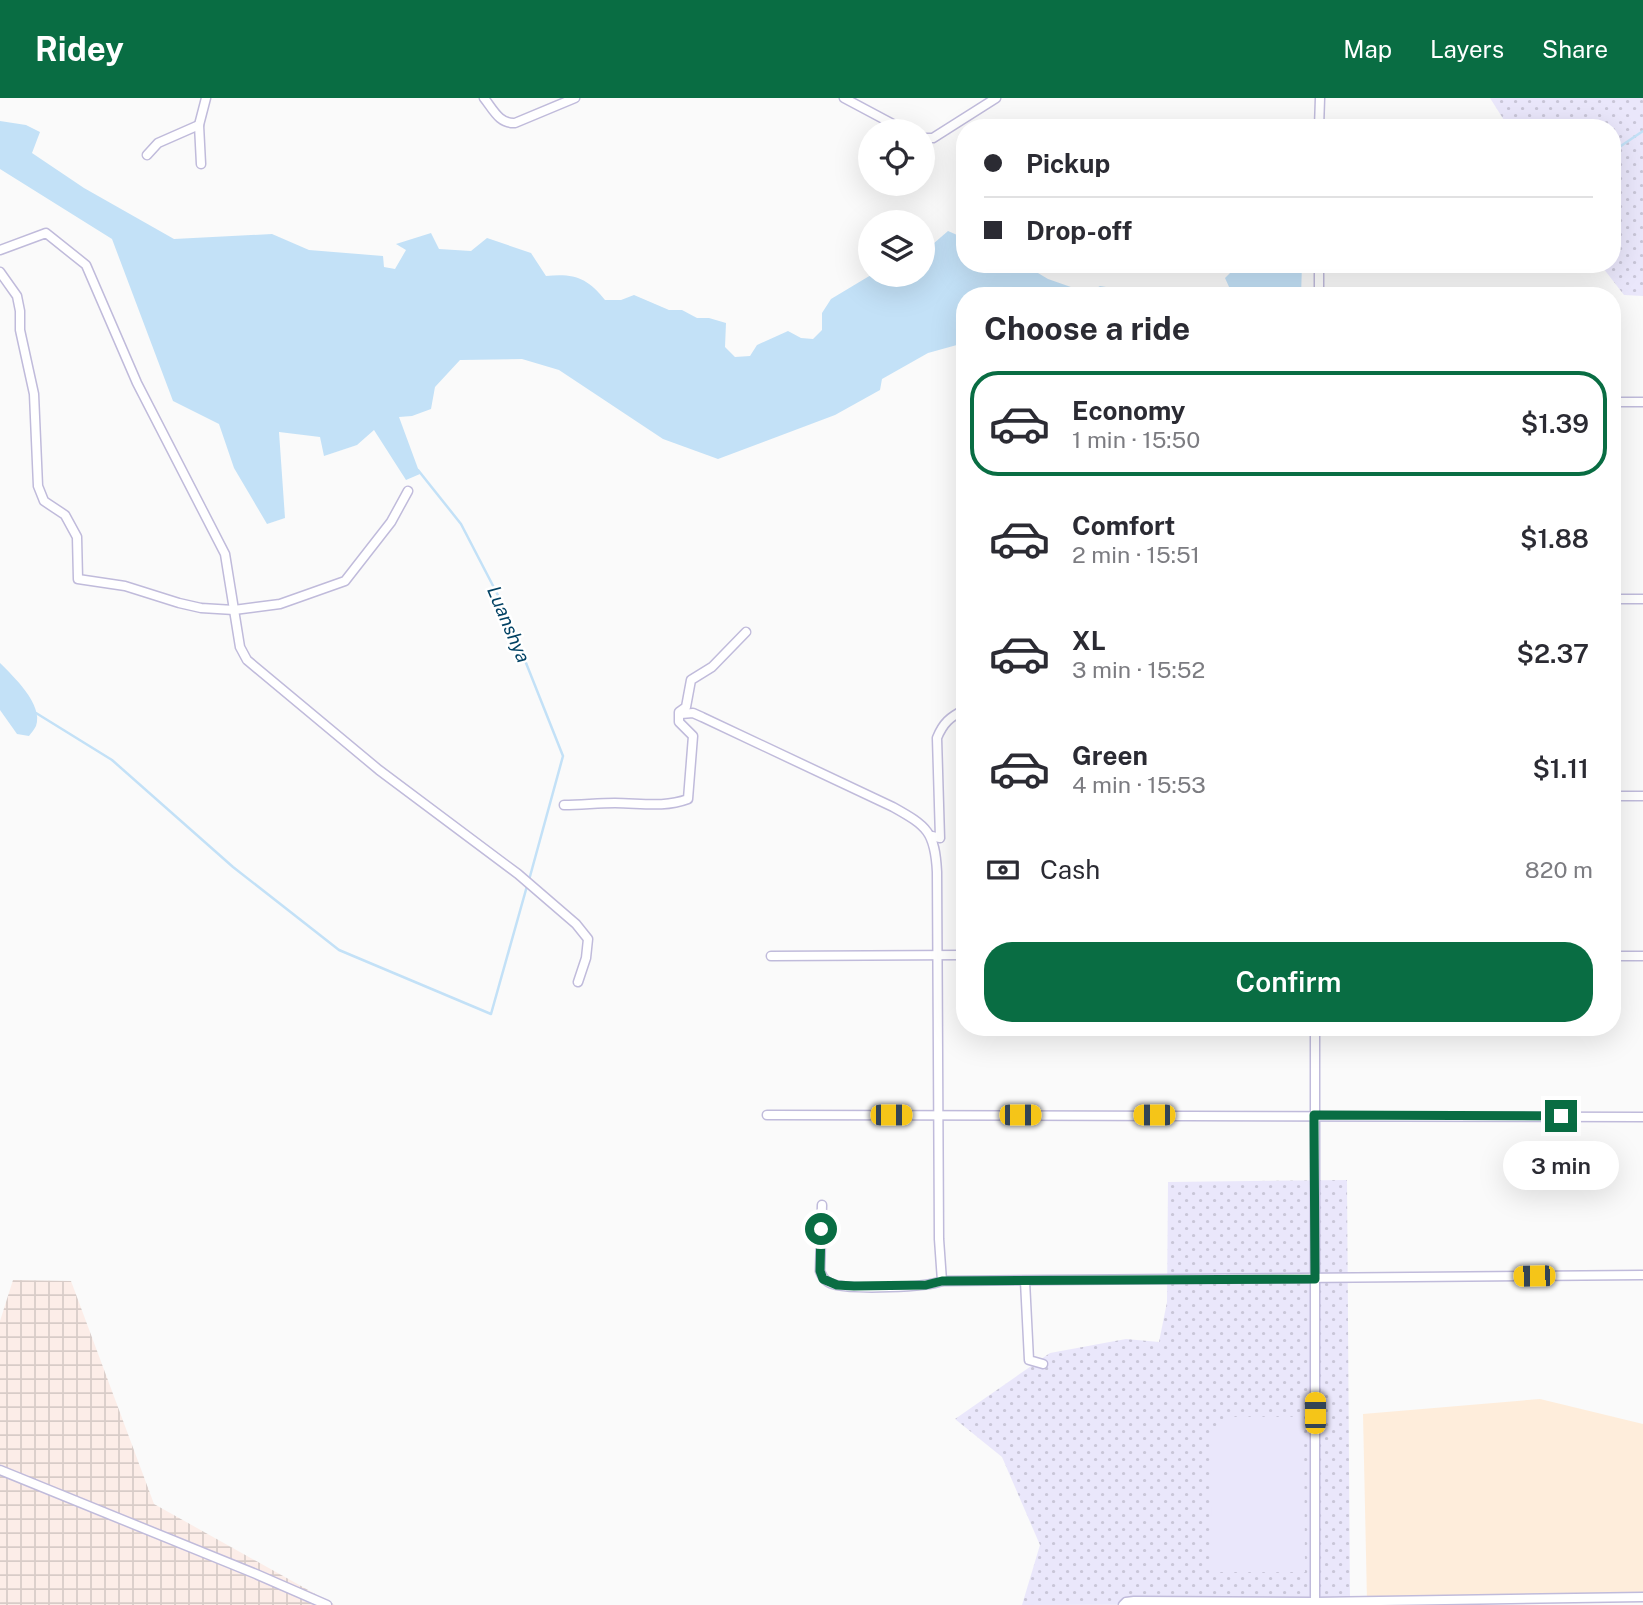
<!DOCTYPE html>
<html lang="en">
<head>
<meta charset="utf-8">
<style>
  :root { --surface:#fff; --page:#f7f7f7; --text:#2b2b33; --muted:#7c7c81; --line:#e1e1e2; --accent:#096d43 }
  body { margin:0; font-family:"Public Sans",sans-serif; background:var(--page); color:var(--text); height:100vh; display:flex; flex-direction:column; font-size:26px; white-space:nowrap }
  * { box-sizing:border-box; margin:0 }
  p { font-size:23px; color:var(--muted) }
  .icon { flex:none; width:38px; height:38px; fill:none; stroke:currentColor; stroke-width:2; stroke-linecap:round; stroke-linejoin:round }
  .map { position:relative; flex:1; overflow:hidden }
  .drawer { position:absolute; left:956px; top:189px; width:665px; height:749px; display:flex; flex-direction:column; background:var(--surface); border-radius:28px; box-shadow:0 7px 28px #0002 }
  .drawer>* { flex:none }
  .hud { position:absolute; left:956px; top:21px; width:665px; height:154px; border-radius:28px; box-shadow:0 7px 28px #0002; display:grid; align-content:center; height:154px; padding:0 28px; background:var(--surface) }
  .controls { position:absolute; left:858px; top:21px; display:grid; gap:14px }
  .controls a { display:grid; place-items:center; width:77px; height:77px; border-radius:50%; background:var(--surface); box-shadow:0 7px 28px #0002; font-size:35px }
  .end { position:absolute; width:32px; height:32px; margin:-16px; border:9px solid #096d43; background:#fff; box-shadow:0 0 0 4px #fff }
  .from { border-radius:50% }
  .bubble { position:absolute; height:49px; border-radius:24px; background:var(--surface); box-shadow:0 7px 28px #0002; font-size:23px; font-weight:600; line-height:49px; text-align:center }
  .car { position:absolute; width:21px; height:42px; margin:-21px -10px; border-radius:9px; box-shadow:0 0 5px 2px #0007; background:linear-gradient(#f5c518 24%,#345 0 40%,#f5c518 0 76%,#345 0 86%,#f5c518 0) }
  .hud b { display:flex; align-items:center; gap:24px; height:66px; font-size:26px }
  .hud b+b { border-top:2px solid var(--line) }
  .hud i { width:18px; height:18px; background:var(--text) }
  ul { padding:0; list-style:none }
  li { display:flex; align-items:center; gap:21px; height:105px; margin:0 14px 10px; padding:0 14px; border:4px solid transparent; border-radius:28px }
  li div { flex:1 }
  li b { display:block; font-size:26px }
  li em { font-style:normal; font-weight:600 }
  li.on { border-color:var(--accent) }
  li>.icon { width:63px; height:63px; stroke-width:1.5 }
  h2 { padding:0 28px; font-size:32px; line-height:84px }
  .pay { display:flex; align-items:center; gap:18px; height:77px; padding:0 28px; font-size:26px }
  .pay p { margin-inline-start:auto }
  .button { display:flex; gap:14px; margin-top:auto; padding:14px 28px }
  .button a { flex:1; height:80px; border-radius:28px; background:var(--accent); color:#fff; font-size:28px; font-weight:600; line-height:80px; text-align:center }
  header { display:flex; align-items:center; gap:42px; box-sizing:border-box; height:98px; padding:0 35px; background:var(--accent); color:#fff }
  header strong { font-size:33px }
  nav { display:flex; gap:38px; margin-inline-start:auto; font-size:24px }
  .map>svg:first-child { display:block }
  .industrial { fill:url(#industrial-grid) }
  .medical { fill:#feeddb }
  .green { fill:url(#green-dots) }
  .pitch { fill:#eae7fb }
  .water { fill:#c3e1f7 }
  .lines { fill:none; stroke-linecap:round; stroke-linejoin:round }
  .stream { stroke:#c3e1f7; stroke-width:2.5 }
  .street-casing { stroke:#c0bbdb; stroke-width:11 }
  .street { stroke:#fff; stroke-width:8 }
  .route { stroke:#096d43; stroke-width:9 }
  .labels { text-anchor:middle; stroke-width:5; stroke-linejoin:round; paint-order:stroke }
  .water-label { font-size:19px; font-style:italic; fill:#024264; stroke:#fff }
</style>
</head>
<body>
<header>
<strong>Ridey</strong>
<nav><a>Map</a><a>Layers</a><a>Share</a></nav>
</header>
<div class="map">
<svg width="1643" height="1507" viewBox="0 0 1643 1507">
  <defs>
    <pattern id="industrial-grid" width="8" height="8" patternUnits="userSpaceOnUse" patternTransform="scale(1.75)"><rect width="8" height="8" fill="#fcede8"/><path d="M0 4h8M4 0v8" fill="none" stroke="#d8ccc8"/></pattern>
    <pattern id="green-dots" width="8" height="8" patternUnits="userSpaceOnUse" patternTransform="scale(1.75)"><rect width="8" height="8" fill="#eae7fb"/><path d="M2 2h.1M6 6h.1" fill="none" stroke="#c9c6d8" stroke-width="1.8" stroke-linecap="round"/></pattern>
  </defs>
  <rect width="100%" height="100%" fill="#fafafa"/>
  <!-- industrial -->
  <polygon class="industrial" points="13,1182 71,1183 154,1406 335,1507 0,1507 0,1223"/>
  <!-- medical -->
  <polygon class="medical" points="1540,1301 1643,1326 1643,1501 1367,1503 1363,1316"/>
  <!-- green -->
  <g class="green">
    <polygon points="1490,0 1643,0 1643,198 1624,197 1600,166 1612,166 1612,30 1509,30"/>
    <polygon points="1347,1082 1350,1506 1022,1507 1040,1447 1002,1359 955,1321 1050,1255 1126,1241 1159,1244 1167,1204 1168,1084"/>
  </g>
  <!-- pitch -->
  <polygon class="pitch" points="1226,1319 1304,1319 1305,1474 1212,1474 1211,1333"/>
  <!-- water -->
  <g class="water">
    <path d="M 0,23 L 26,27 L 40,34 L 32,55 L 84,90 L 174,141 L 272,136 L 309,152 L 383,158 L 384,169 L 395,171 L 406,152 L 396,146 L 431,135 L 439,151 L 471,153 L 487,140 L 531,155 L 546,178 C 574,175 588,180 605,202 L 621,202 L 634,197 L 669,212 L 682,212 L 697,220 L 709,220 L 726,225 L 725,249 L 735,259 L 750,258 L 757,247 L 788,233 L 801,240 L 813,241 L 822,232 L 822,215 L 831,201 L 871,177 L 922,177 L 922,146 L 933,146 L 948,133 L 964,140 L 964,166 L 1023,166 L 1048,181 L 1088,195 L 1100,188 L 1124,192 L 1128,198 L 964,198 L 964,245 L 928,255 L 882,281 L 880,292 L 835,317 L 718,361 L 663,341 L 559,272 L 522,261 L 460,262 L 435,289 L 431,311 L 412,318 L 399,319 L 420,376 L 406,382 L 374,332 L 357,347 L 324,358 L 320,339 L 279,334 L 285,420 L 267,426 L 234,370 L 219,326 L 173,303 L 112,141 L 0,71 Z"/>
    <polygon points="1239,166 1302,166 1301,198 1202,198 1230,191 1225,180"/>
    <path d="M 0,565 C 13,578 44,607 36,628 C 34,632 31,635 29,638 L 17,636 L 0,612 Z"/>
  </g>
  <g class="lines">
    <!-- stream -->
    <g class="stream">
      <polyline points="1612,54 1643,33"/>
      <polyline points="418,372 461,426 503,507 563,658 529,782"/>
      <polyline points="36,615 112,662 233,769 339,852 491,916 527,788"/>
    </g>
    <defs>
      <g id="street">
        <path d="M 484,0 C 493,11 499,26 515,25 L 575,0"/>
        <polyline points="844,0 906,33"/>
        <polyline points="1319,30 1320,0"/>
        <polyline points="922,40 933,40 996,0"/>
        <polyline points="147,57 158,45 199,27"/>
        <polyline points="201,66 199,27 206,0"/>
        <polyline points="0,152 46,135 86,167 137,285 225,456 240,549 247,562 379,672 518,776 576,826 588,841 586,860 578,884"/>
        <polyline points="0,174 17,198 20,213 20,232 34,296 38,388 44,403 65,417 77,439 78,481 125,488 179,505 201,510 234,512 280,506 345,483 391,424 408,393"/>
        <polyline points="1319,198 1319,166"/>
        <polyline points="1612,304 1643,304"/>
        <polyline points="1612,501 1643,501"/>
        <path d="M 681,616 L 693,615 L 702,619 L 893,709 C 927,728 935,734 937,774 L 939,1141 L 942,1183 L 1643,1177"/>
        <polyline points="1612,698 1643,698"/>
        <path d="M 564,707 C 581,707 598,705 615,705 C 640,705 664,710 688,701 L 693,638 L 679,624 L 679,614 L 686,609 L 691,582 L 712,569 L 746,534"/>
        <path d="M 932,738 L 940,740 L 937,640 C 943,625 950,619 964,612"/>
        <polyline points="771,858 964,857"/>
        <polyline points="1612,858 1643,858"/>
        <polyline points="767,1017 1643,1019"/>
        <path d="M 822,1107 L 820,1173 C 823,1181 827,1185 836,1187 C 854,1191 925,1190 942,1183"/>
        <polyline points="1025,1183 1029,1262 1043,1266"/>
        <polyline points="0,1372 256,1476 327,1507"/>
        <polyline points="1123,1507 1126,1504 1134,1503 1315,1504 1643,1499"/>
        <polyline points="1315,1507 1315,929"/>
      </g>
    </defs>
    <!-- street casing -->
    <use href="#street" class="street-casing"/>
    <!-- street -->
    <use href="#street" class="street"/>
  </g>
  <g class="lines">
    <!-- route -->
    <polyline class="route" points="821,1131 820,1173 823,1181 837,1187 854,1188 926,1187 942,1183 1315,1181 1314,1017 1561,1018"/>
  </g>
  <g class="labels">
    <!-- water labels -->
    <g class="water-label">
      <text transform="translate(509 526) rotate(67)" y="7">Luanshya</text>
    </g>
  </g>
</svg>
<div class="controls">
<a><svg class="icon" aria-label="locate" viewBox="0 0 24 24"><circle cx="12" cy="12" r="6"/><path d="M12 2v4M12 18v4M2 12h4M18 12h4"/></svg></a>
<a><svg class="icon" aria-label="layers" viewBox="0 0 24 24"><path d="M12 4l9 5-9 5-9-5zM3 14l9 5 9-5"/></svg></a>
</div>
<i class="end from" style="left:821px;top:1131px"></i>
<i class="end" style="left:1561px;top:1018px"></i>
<div class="bubble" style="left:1503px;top:1043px;width:116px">3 min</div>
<i class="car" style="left:891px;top:1017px;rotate:90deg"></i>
<i class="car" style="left:1020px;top:1017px;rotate:90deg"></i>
<i class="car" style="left:1154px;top:1017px;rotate:270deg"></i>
<i class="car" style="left:1534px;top:1178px;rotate:269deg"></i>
<i class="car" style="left:1315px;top:1315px;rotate:0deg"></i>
<div class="hud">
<b><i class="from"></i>Pickup</b>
<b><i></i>Drop-off</b>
</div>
<section class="drawer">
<h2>Choose a ride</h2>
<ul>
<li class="on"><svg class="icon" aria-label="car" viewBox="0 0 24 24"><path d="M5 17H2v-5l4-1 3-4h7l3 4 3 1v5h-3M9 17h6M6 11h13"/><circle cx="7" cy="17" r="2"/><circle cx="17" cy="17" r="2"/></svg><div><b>Economy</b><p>1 min · 15:50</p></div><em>$1.39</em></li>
<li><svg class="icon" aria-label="car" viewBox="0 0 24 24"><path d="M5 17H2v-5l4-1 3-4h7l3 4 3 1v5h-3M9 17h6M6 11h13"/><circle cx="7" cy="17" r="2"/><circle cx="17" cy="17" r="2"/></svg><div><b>Comfort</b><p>2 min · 15:51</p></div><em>$1.88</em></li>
<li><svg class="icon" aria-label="car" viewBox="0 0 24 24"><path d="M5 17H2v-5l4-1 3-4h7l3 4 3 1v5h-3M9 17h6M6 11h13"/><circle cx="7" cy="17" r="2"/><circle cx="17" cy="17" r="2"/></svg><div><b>XL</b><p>3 min · 15:52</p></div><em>$2.37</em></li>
<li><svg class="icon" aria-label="car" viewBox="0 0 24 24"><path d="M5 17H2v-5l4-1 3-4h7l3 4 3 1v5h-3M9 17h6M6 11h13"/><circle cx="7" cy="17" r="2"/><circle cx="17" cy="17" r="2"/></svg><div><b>Green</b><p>4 min · 15:53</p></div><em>$1.11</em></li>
</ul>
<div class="pay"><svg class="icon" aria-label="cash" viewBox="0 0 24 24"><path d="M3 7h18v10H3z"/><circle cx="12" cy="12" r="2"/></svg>Cash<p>820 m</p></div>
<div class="button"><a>Confirm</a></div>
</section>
</div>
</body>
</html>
